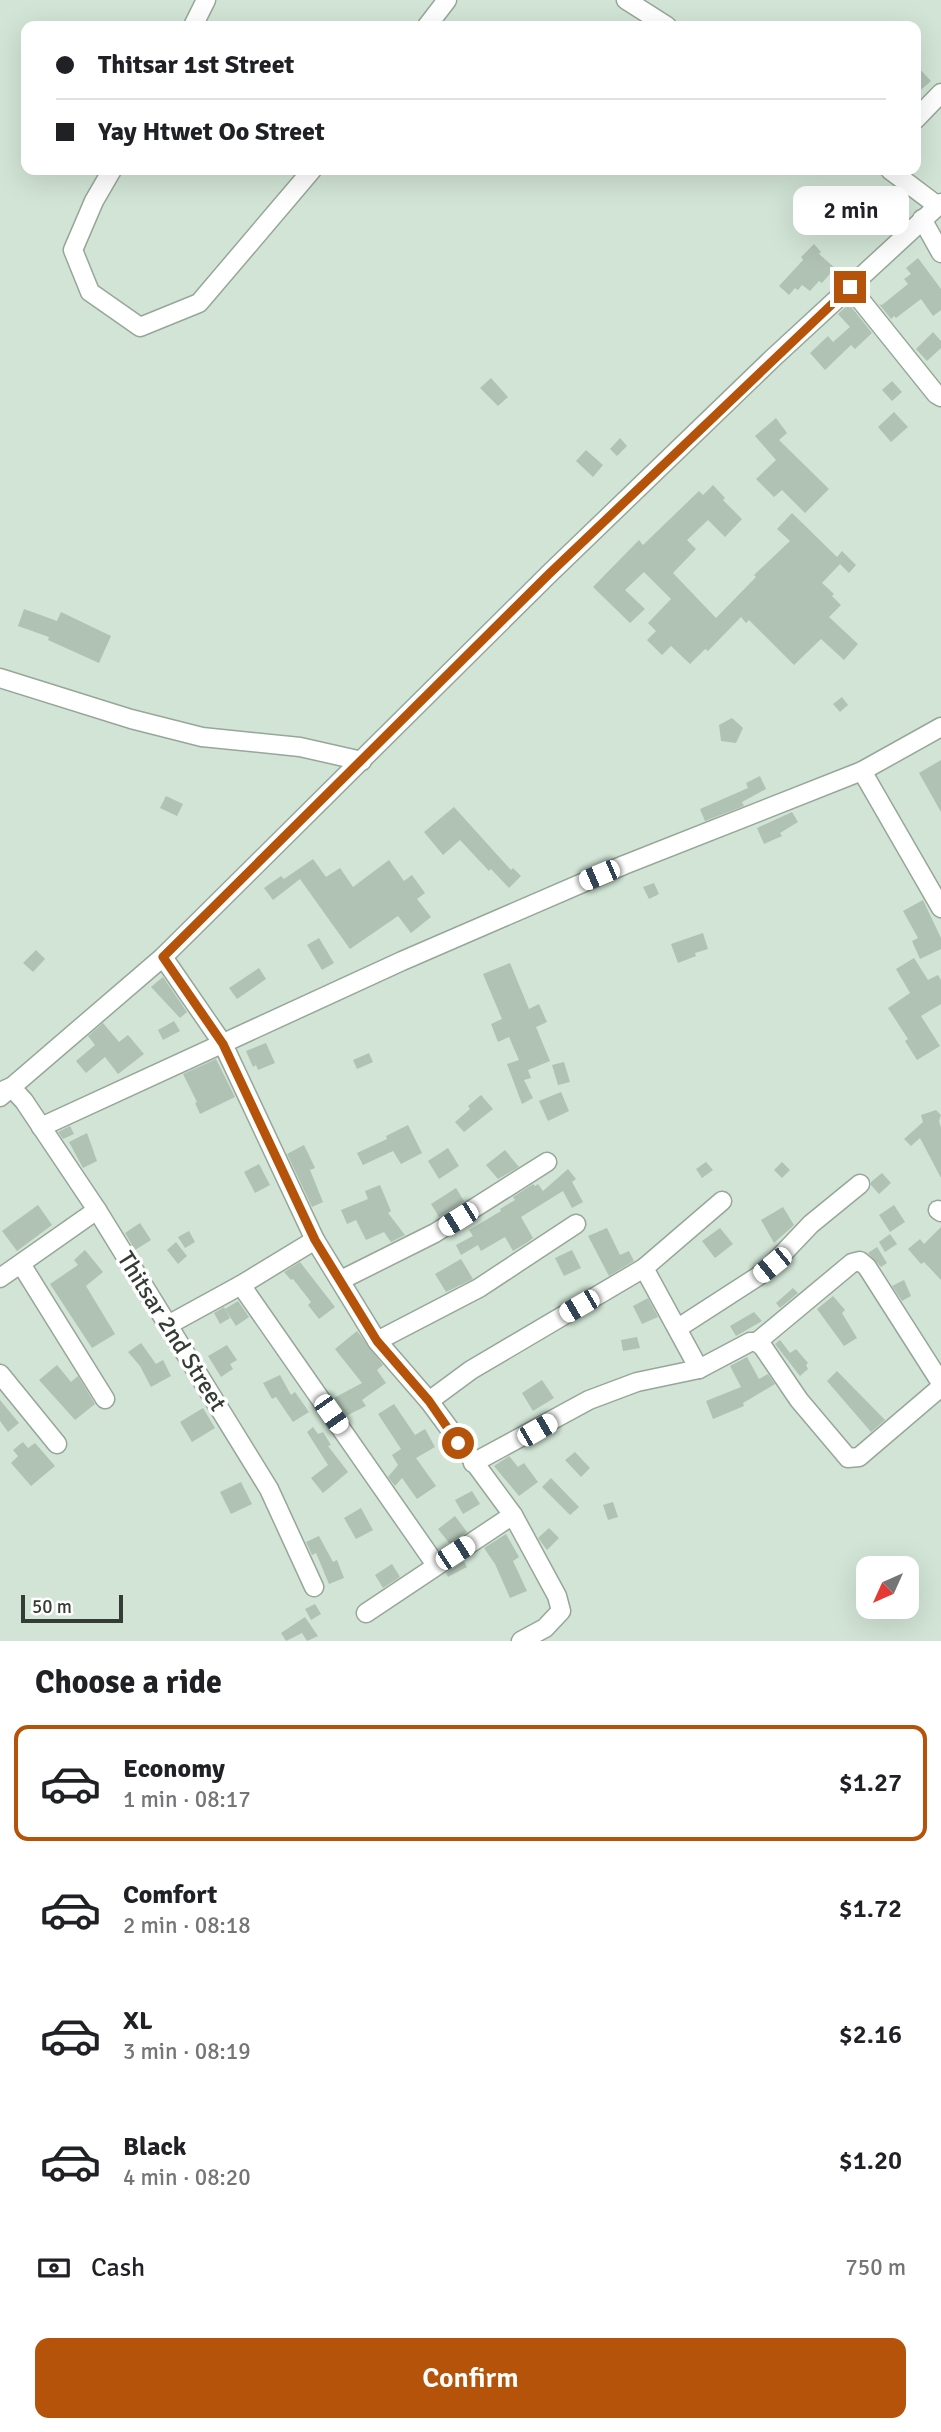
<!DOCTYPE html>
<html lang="en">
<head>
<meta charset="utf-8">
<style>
  :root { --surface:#fff; --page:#f2f2f2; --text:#202124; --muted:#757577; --line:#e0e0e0; --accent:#b45309 }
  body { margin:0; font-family:Signika,sans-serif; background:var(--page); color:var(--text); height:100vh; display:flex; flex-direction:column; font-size:26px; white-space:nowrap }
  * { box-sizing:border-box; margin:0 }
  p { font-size:23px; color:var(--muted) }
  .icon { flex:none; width:38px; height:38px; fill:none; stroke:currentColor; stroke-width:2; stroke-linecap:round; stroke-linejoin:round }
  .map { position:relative; height:1641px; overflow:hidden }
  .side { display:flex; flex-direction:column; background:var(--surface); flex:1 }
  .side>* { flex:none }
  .hud { position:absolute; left:21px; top:21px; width:900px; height:154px; border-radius:14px; box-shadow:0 7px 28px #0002; display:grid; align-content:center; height:154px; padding:0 35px; background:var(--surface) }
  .needle { width:46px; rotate:225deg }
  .controls { position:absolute; left:856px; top:1556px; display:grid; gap:14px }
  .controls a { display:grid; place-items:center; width:63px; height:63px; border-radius:14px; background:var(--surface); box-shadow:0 7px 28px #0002; font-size:35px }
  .scale { position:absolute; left:21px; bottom:18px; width:102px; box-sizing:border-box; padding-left:7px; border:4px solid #343c35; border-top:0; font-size:19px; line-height:24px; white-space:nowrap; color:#343c35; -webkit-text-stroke:5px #fff; paint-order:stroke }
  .end { position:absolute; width:32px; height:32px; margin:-16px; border:9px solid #b45309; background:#fff; box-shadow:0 0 0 4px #fff }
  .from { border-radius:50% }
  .bubble { position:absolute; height:49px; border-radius:14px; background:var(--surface); box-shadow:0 7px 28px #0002; font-size:23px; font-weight:600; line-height:49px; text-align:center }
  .car { position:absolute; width:21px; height:42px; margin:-21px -10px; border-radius:9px; box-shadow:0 0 5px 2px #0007; background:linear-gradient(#fff 24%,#345 0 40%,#fff 0 76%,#345 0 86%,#fff 0) }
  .hud b { display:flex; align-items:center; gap:24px; height:66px; font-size:26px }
  .hud b+b { border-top:2px solid var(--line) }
  .hud i { width:18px; height:18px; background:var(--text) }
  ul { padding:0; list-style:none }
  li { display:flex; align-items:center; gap:21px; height:116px; margin:0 14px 10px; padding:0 21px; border:4px solid transparent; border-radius:14px }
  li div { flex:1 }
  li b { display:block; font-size:26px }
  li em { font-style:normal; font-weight:600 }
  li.current { border-color:var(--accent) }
  li>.icon { width:63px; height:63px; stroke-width:1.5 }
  h2 { padding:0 35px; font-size:32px; line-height:84px }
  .pay { display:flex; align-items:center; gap:18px; height:77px; padding:0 35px; font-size:26px }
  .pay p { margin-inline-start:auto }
  .button { display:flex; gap:14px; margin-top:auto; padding:14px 35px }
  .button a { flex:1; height:80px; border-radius:14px; background:var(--accent); color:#fff; font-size:28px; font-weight:600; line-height:80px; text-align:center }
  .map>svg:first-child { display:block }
  .building { fill:#b0c2b3 }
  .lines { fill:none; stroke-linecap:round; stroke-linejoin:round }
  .minor-casing { stroke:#96a799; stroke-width:21 }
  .minor { stroke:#fff; stroke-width:18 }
  .route { stroke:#b45309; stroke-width:9 }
  .labels { text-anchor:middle; stroke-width:7; stroke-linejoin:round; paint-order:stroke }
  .street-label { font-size:24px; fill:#343c35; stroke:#fff }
</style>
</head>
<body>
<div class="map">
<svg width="941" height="1641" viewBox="0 0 941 1641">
  <rect width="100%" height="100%" fill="#d1e4d5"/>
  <!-- building -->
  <g class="building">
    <polygon points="915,64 931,81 915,95"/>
    <polygon points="814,244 821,252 819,254 835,268 822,283 819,281 810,291 802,285 798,290 795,288 789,295 779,286 803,260 801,257"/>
    <polygon points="918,258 941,289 941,310 933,316 921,299 896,318 894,316 891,319 879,304 882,305 908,284 904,279 911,274 906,268"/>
    <polygon points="849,304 872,333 855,349 851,345 825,370 810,353 828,336 833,342 850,327 838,314"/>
    <polygon points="933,332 941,341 941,348 927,361 916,349"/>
    <polygon points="491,378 508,397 498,406 480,388"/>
    <polygon points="892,381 902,392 892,401 882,390"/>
    <polygon points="894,412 908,427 891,442 878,427"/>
    <polygon points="776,418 787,433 779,440 829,489 805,513 782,490 774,497 756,479 776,460 755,436"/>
    <polygon points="620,438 627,446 617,456 610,449"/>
    <polygon points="586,450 603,465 593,477 576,461"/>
    <polygon points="713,485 725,498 723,500 742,519 725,537 708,520 687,540 696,549 673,573 716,618 756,577 754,575 790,541 777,529 792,513 837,557 842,551 856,565 849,573 840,564 822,583 834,594 832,596 841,605 829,617 858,644 844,660 821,639 794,665 749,620 746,623 741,617 708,651 705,649 690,664 671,646 662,655 647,640 656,631 648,623 671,599 644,572 625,590 645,609 630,623 593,587 639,540 643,545 699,491 703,495"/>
    <polygon points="24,609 57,621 61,612 111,636 99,663 48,640 49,637 18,626"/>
    <polygon points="842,697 848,705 840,712 833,704"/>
    <polygon points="732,718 743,728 736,743 721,741 719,725"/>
    <polygon points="941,760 941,812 919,773"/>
    <polygon points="760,776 766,789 742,802 744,806 705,821 700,809 748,788 746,783"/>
    <polygon points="166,796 183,804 177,816 160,808"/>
    <polygon points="454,807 511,870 513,868 521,876 509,888 491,869 489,871 460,840 443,855 424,832"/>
    <polygon points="792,812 798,822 780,833 782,836 764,844 757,828"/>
    <polygon points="313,859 326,877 340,868 353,887 389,860 404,881 412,875 425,893 417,899 431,917 411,933 398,916 350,949 300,879 273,900 264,888 281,876 284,879"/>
    <polygon points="654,883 659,894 649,899 643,887"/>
    <polygon points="923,900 941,938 941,949 920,959 912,941 918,938 903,911"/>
    <polygon points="703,933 708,949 695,953 696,956 678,963 671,944"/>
    <polygon points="319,938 334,963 322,970 307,945"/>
    <polygon points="36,950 45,959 33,972 23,963"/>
    <polygon points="914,958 928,980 938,975 941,980 941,1004 921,1016 940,1046 917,1060 905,1041 908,1039 888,1008 910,993 896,969"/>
    <polygon points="510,963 529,1009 539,1004 547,1022 536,1027 550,1061 528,1070 531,1078 524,1080 533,1098 522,1104 507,1064 519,1060 509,1037 498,1042 491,1024 502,1019 483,974"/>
    <polygon points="259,968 266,979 237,999 229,988"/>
    <polygon points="163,977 187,1012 180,1018 151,987"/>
    <polygon points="174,1021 180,1031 163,1040 158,1030"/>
    <polygon points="103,1023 119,1042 128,1035 144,1054 118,1074 105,1057 86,1073 76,1061 95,1045 88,1036"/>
    <polygon points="266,1043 275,1063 258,1070 256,1065 253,1067 246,1051"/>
    <polygon points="369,1053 373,1062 357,1069 353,1060"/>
    <polygon points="216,1059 235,1097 200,1114 195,1103 197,1102 183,1074"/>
    <polygon points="564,1062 570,1082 558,1085 552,1065"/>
    <polygon points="561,1092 569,1111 548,1121 539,1101"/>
    <polygon points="481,1095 493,1109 464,1132 455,1122 470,1109 468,1106"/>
    <polygon points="936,1110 941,1115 939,1121 941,1128 941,1178 920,1138 911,1146 904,1139 923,1122 921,1115"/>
    <polygon points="408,1125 422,1153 401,1164 393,1151 363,1165 357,1153 387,1139 386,1136"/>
    <polygon points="70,1126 74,1134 63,1139 58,1132"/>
    <polygon points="87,1133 97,1161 83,1168 69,1142"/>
    <polygon points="304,1145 315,1168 310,1170 323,1202 312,1207 287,1154"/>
    <polygon points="448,1148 459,1166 439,1179 428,1161"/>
    <polygon points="505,1150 519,1167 498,1179 486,1165"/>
    <polygon points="706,1162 713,1170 702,1178 696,1169"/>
    <polygon points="782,1162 790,1170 782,1178 774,1170"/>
    <polygon points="259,1164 270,1185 255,1193 244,1172"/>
    <polygon points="568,1169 576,1179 572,1182 583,1202 572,1208 563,1191 521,1217 533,1238 528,1242 513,1251 505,1237 481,1251 478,1245 461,1255 456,1245 473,1236 469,1230 501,1211 500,1209 515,1200 513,1197 533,1184 535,1186 538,1184 543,1191"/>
    <polygon points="882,1173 891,1183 879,1194 871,1185 871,1182"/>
    <polygon points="380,1185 391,1211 388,1213 405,1235 391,1242 384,1232 366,1240 356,1220 347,1224 341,1210 368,1199 365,1191"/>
    <polygon points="456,1188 464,1201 439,1217 431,1204"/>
    <polygon points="38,1205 52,1225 17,1251 2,1231"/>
    <polygon points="894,1205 905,1222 890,1232 879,1215"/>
    <polygon points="783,1207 794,1225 774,1243 761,1220"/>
    <polygon points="140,1223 151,1240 135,1250 125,1233"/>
    <polygon points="941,1227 941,1280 924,1262 921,1264 908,1249 920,1239 924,1244"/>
    <polygon points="607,1228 620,1255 629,1251 634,1261 609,1276 588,1236"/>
    <polygon points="720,1228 733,1244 715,1258 702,1241"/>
    <polygon points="189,1231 195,1242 185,1248 178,1237"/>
    <polygon points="890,1234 897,1244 885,1252 879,1242"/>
    <polygon points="176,1242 187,1256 178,1264 167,1250"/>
    <polygon points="877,1247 887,1263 881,1267 868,1253"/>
    <polygon points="85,1250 103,1272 86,1286 115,1334 92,1348 50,1284 78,1265 74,1260"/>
    <polygon points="572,1250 581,1268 564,1276 555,1258"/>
    <polygon points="461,1259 473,1279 446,1292 435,1274"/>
    <polygon points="300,1262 335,1307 319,1319 308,1305 311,1302 293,1279 291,1280 284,1272"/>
    <polygon points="904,1280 911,1296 902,1301 892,1286"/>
    <polygon points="793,1288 798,1293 780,1308 776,1303"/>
    <polygon points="833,1296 845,1310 842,1313 857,1338 844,1346 817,1309"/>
    <polygon points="648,1298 658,1317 642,1324 633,1306"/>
    <polygon points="238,1301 249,1317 236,1326 225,1309"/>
    <polygon points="224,1307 230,1318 220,1324 214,1313"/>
    <polygon points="754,1312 762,1321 736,1336 730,1326"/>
    <polygon points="357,1331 383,1365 377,1370 386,1383 362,1400 366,1406 346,1416 334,1398 362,1383 335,1349"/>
    <polygon points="637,1337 640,1348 623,1351 621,1340"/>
    <polygon points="780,1340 790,1353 796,1349 808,1363 806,1365 808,1369 800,1376 775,1344"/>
    <polygon points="141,1343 156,1364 163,1360 171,1376 151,1387 140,1366 128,1352"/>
    <polygon points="227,1345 237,1360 230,1364 233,1369 221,1377 208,1356"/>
    <polygon points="747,1357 759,1379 768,1374 775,1384 743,1403 744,1406 713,1419 706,1401 741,1387 730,1366"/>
    <polygon points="57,1365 71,1382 78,1376 95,1404 75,1420 39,1380"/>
    <polygon points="837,1371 885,1420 871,1432 827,1381"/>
    <polygon points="280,1375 291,1395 295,1392 309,1412 293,1422 276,1397 272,1399 263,1383"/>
    <polygon points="542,1380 554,1398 533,1411 522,1393"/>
    <polygon points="0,1400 19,1423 8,1432 0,1421"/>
    <polygon points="394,1404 415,1435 425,1429 435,1447 416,1458 436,1486 417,1499 402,1478 395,1486 388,1477 398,1465 392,1455 401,1449 378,1414"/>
    <polygon points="203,1408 215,1428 192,1442 180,1422"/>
    <polygon points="313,1427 318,1434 323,1432 331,1445 328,1446 348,1472 323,1493 311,1478 328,1465 307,1432"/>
    <polygon points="23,1442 28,1448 35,1443 55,1466 31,1486 11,1463 18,1456 13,1450"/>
    <polygon points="575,1452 590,1468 581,1477 565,1460"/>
    <polygon points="509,1456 518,1467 524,1463 538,1482 519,1496 494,1466"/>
    <polygon points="551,1478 579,1507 570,1515 542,1487"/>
    <polygon points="241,1482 252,1504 231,1514 220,1492"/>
    <polygon points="472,1491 480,1504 463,1514 455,1500"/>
    <polygon points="613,1502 618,1517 608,1520 603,1505"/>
    <polygon points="361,1508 373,1530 356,1539 344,1518"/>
    <polygon points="455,1516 467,1532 450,1544 438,1529"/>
    <polygon points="549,1528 559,1538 547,1550 538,1538"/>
    <polygon points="506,1534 519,1557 513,1561 527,1591 510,1598 495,1564 484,1548"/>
    <polygon points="319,1536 333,1562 337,1560 344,1578 329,1584 316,1553 312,1555 306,1542"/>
    <polygon points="464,1561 467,1567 448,1577 446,1573"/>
    <polygon points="392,1564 400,1577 383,1588 375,1575"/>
    <polygon points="315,1604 321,1614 311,1620 305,1609"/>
    <polygon points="305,1617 318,1636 307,1641 302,1633 286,1641 281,1633"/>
  </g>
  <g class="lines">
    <defs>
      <g id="minor">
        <polyline points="626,0 667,26"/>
        <polyline points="193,26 206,0"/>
        <polyline points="427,26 447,0"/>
        <polyline points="915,120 941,93"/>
        <polyline points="112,170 94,201 73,250 90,292 140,327 199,303 312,170"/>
        <polyline points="890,170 938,206"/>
        <polyline points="922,219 941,253"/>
        <polyline points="850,287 936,394 941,397"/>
        <polyline points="0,678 131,719 202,737 300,747 362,761"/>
        <polyline points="862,771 941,908"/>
        <polyline points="163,957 223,1044 315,1240 377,1341 429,1401 513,1515 557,1596 561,1611 545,1628 521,1641"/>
        <polyline points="2,1091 11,1087 24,1101 97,1210 269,1489 314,1587"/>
        <polyline points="0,1097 163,957 549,574 773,358 941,203"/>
        <polyline points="41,1127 402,961 624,865 862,771 941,727"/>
        <polyline points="938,1210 941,1212"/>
        <polyline points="21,1264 105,1399"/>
        <polyline points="644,1268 699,1369"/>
        <polyline points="0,1278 97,1210"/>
        <polyline points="341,1280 435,1233 547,1162"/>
        <polyline points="241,1285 436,1565"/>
        <polyline points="168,1325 241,1285 315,1240"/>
        <polyline points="678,1328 757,1277 772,1265 811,1224 860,1184"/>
        <polyline points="377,1341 479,1288 576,1224"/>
        <polyline points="757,1342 852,1263 860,1261 867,1267 941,1383"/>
        <polyline points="0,1374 57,1444"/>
        <polyline points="429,1401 471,1370 644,1268 722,1201"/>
        <polyline points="473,1463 589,1400 637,1382 699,1369 750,1342 757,1342 763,1347 799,1400 848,1458 859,1457 941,1387"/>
        <polyline points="366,1613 513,1515"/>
      </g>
    </defs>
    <!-- minor casing -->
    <use href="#minor" class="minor-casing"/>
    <!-- minor -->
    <use href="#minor" class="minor"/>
  </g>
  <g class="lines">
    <!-- route -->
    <polyline class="route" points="458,1443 429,1401 377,1341 315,1240 223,1044 163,957 549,574 850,287"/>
  </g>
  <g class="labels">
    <!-- street labels -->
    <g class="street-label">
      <text transform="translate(172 1331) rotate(58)" y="8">Thitsar 2nd Street</text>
    </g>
  </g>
</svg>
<div class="controls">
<a><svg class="needle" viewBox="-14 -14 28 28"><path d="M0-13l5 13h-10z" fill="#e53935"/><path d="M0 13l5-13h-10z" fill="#757577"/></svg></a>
</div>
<div class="scale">50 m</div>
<i class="end from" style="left:458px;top:1443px"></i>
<i class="end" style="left:850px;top:287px"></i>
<div class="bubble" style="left:793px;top:186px;width:116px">2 min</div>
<i class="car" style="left:599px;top:875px;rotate:247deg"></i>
<i class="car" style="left:458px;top:1219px;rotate:238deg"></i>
<i class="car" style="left:772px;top:1265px;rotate:231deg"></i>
<i class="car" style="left:579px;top:1306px;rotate:240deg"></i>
<i class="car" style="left:331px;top:1414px;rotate:145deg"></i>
<i class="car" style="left:537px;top:1430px;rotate:60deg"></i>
<i class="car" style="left:455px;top:1553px;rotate:57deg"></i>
<div class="hud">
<b><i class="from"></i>Thitsar 1st Street</b>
<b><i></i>Yay Htwet Oo Street</b>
</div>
</div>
<section class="side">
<h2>Choose a ride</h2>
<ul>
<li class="current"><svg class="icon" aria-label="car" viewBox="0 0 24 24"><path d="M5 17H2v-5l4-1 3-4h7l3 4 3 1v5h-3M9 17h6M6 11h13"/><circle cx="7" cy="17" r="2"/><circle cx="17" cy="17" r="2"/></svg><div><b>Economy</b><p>1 min · 08:17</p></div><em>$1.27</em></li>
<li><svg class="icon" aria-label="car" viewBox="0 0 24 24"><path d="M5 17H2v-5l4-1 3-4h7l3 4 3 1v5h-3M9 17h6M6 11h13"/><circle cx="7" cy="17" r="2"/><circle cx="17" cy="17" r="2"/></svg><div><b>Comfort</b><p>2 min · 08:18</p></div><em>$1.72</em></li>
<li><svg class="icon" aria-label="car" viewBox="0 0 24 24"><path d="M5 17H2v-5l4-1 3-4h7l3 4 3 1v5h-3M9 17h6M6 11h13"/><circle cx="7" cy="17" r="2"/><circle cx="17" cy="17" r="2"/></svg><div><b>XL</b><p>3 min · 08:19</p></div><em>$2.16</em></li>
<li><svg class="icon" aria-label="car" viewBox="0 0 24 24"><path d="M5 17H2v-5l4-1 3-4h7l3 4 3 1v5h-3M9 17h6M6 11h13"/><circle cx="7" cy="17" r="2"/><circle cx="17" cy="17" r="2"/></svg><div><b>Black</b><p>4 min · 08:20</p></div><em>$1.20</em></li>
</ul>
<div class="pay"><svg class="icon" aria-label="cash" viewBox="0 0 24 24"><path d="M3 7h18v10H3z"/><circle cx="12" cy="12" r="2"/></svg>Cash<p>750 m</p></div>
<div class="button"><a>Confirm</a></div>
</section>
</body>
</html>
